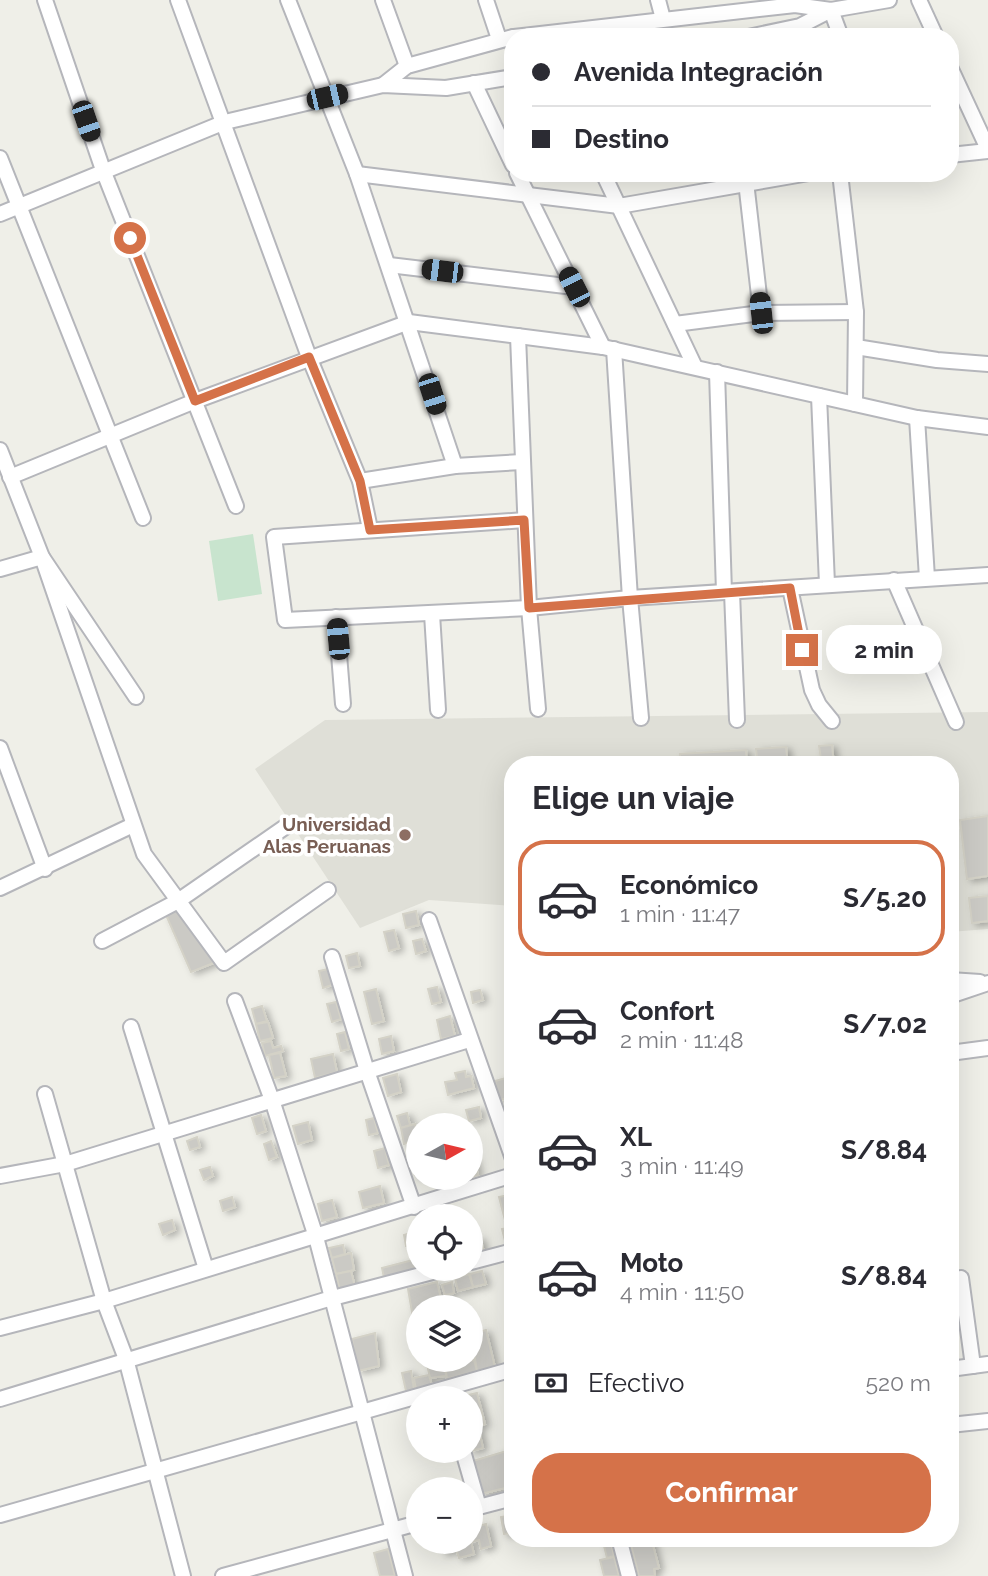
<!DOCTYPE html>
<html lang="es">
<head>
<meta charset="utf-8">
<style>
  :root { --surface:#fff; --page:#f7f7f7; --text:#2b2b33; --muted:#7c7c81; --line:#e1e1e2; --accent:#d57249 }
  body { margin:0; font-family:Raleway,sans-serif; background:var(--page); color:var(--text); height:100vh; display:flex; flex-direction:column; font-size:26px; white-space:nowrap }
  * { box-sizing:border-box; margin:0 }
  p { font-size:23px; color:var(--muted) }
  .icon { flex:none; width:38px; height:38px; fill:none; stroke:currentColor; stroke-width:2; stroke-linecap:round; stroke-linejoin:round }
  .map { position:relative; flex:1; overflow:hidden }
  .details { position:absolute; left:504px; top:756px; width:455px; height:791px; display:flex; flex-direction:column; background:var(--surface); border-radius:28px; box-shadow:0 7px 28px #0002 }
  .details>* { flex:none }
  .top-card { position:absolute; left:504px; top:28px; width:455px; height:154px; border-radius:28px; box-shadow:0 7px 28px #0002; display:grid; align-content:center; height:154px; padding:0 28px; background:var(--surface) }
  .needle { width:46px; rotate:82deg }
  .buttons { position:absolute; left:406px; top:1113px; display:grid; gap:14px }
  .buttons a { display:grid; place-items:center; width:77px; height:77px; border-radius:50%; background:var(--surface); box-shadow:0 7px 28px #0002; font-size:35px }
  .end { position:absolute; width:32px; height:32px; margin:-16px; border:9px solid #d57249; background:#fff; box-shadow:0 0 0 4px #fff }
  .from { border-radius:50% }
  .bubble { position:absolute; height:49px; border-radius:24px; background:var(--surface); box-shadow:0 7px 28px #0002; font-size:23px; font-weight:700; line-height:49px; text-align:center }
  .car { position:absolute; width:21px; height:42px; margin:-21px -10px; border-radius:9px; box-shadow:0 0 5px 2px #0007; background:linear-gradient(#222 24%,#8ab4d8 0 40%,#222 0 76%,#8ab4d8 0 86%,#222 0) }
  .top-card b { display:flex; align-items:center; gap:24px; height:66px; font-size:26px }
  .top-card b+b { border-top:2px solid var(--line) }
  .top-card i { width:18px; height:18px; background:var(--text) }
  ul { padding:0; list-style:none }
  li { display:flex; align-items:center; gap:21px; height:116px; margin:0 14px 10px; padding:0 14px; border:4px solid transparent; border-radius:28px }
  li div { flex:1 }
  li b { display:block; font-size:26px }
  li em { font-style:normal; font-weight:700 }
  li.on { border-color:var(--accent) }
  li>.icon { width:63px; height:63px; stroke-width:1.5 }
  h2 { padding:0 28px; font-size:32px; line-height:84px }
  .pay { display:flex; align-items:center; gap:18px; height:77px; padding:0 28px; font-size:26px }
  .pay p { margin-inline-start:auto }
  .button { display:flex; gap:14px; margin-top:auto; padding:14px 28px }
  .button a { flex:1; height:80px; border-radius:28px; background:var(--accent); color:#fff; font-size:28px; font-weight:700; line-height:80px; text-align:center }
  .map>svg:first-child { display:block }
  .education { fill:#dfdfd7 }
  .green { fill:#c8e4ce }
  .building { fill:#cbcac5; stroke:#d4d2c7; stroke-width:2; filter:url(#shadow) }
  .lines { fill:none; stroke-linecap:round; stroke-linejoin:round }
  .minor-casing { stroke:#b5b6bb; stroke-width:18 }
  .minor { stroke:#fff; stroke-width:14 }
  .route { stroke:#d57249; stroke-width:9 }
  .education-dot { fill:#8d6e63; stroke:#fff; stroke-width:2.5 }
  .labels { text-anchor:middle; stroke-width:7; stroke-linejoin:round; paint-order:stroke }
  .education-label { font-size:19px; font-weight:bold; fill:#785e54; stroke:#fff; text-anchor:end }
</style>
</head>
<body>
<div class="map">
<svg width="988" height="1576" viewBox="0 0 988 1576">
  <defs>
    <filter id="shadow"><feDropShadow dx="4.5" dy="2.5" stdDeviation="3.5" flood-color="#0004"/></filter>
  </defs>
  <rect width="100%" height="100%" fill="#efefe8"/>
  <!-- education -->
  <polygon class="education" points="988,712 988,929 950,932 950,765 513,765 513,906 429,900 360,928 255,769 325,720"/>
  <!-- green -->
  <polygon class="green" points="253,534 262,594 218,601 209,541"/>
  <!-- building -->
  <g class="building">
    <polygon points="832,745 834,765 822,765 819,746"/>
    <polygon points="786,747 788,765 758,765 756,749"/>
    <polygon points="746,750 747,765 680,765 680,754"/>
    <polygon points="988,816 988,876 967,879 960,820"/>
    <polygon points="988,896 988,921 972,923 969,898"/>
    <polygon points="180,908 216,962 191,972 166,915"/>
    <polygon points="416,911 419,925 406,928 403,914"/>
    <polygon points="394,930 399,948 389,951 384,932"/>
    <polygon points="422,939 426,951 416,954 413,941"/>
    <polygon points="357,953 360,966 349,968 346,956"/>
    <polygon points="328,969 332,985 323,988 319,971"/>
    <polygon points="437,987 441,1002 432,1004 428,989"/>
    <polygon points="376,989 384,1021 372,1024 364,992"/>
    <polygon points="480,990 483,1000 473,1003 471,992"/>
    <polygon points="336,1002 341,1019 332,1022 327,1004"/>
    <polygon points="262,1006 267,1021 256,1024 252,1009"/>
    <polygon points="450,1016 455,1036 441,1039 437,1020"/>
    <polygon points="268,1022 273,1038 260,1041 256,1024"/>
    <polygon points="345,1032 349,1049 341,1051 337,1034"/>
    <polygon points="391,1036 394,1051 382,1054 379,1039"/>
    <polygon points="271,1041 273,1048 281,1046 283,1051 265,1056 262,1043"/>
    <polygon points="280,1053 286,1076 274,1078 269,1055"/>
    <polygon points="333,1054 337,1072 315,1078 311,1059"/>
    <polygon points="465,1071 466,1077 471,1076 474,1088 448,1095 445,1082 457,1080 455,1073"/>
    <polygon points="397,1074 401,1092 388,1096 383,1078"/>
    <polygon points="513,1076 513,1097 499,1100 495,1081"/>
    <polygon points="479,1107 481,1118 469,1121 466,1110"/>
    <polygon points="407,1113 410,1125 401,1128 397,1116"/>
    <polygon points="513,1113 513,1130 508,1131 504,1115"/>
    <polygon points="261,1115 266,1131 257,1134 252,1118"/>
    <polygon points="374,1118 378,1133 369,1135 366,1120"/>
    <polygon points="308,1122 312,1140 298,1144 293,1126"/>
    <polygon points="415,1124 418,1140 404,1144 401,1128"/>
    <polygon points="197,1137 200,1147 190,1150 187,1141"/>
    <polygon points="271,1141 277,1157 269,1160 264,1144"/>
    <polygon points="385,1148 389,1165 378,1168 374,1151"/>
    <polygon points="418,1157 418,1175 415,1175 411,1159"/>
    <polygon points="474,1158 478,1175 471,1177 471,1159"/>
    <polygon points="210,1167 213,1176 204,1180 200,1170"/>
    <polygon points="380,1186 384,1203 363,1208 359,1192"/>
    <polygon points="513,1194 513,1243 506,1245 502,1229 507,1228 499,1197"/>
    <polygon points="232,1197 235,1207 223,1211 220,1201"/>
    <polygon points="332,1200 337,1217 322,1221 318,1204"/>
    <polygon points="172,1220 175,1230 163,1235 159,1224"/>
    <polygon points="411,1233 413,1244 406,1246 404,1235"/>
    <polygon points="480,1237 484,1252 471,1255 471,1240"/>
    <polygon points="343,1245 345,1254 332,1258 329,1248"/>
    <polygon points="351,1253 354,1270 336,1274 332,1258"/>
    <polygon points="413,1260 416,1270 384,1278 382,1268"/>
    <polygon points="351,1271 355,1287 340,1291 336,1274"/>
    <polygon points="482,1271 486,1284 473,1287 470,1274"/>
    <polygon points="469,1274 473,1287 458,1291 455,1278"/>
    <polygon points="437,1282 443,1307 418,1307 418,1316 413,1318 408,1289"/>
    <polygon points="452,1282 454,1293 445,1295 442,1285"/>
    <polygon points="486,1330 495,1367 477,1371 471,1334"/>
    <polygon points="375,1333 379,1366 358,1371 352,1339"/>
    <polygon points="426,1360 444,1360 446,1376 430,1378"/>
    <polygon points="474,1360 477,1371 447,1379 445,1365"/>
    <polygon points="411,1371 414,1389 406,1391 402,1373"/>
    <polygon points="429,1375 432,1386 416,1390 414,1378"/>
    <polygon points="477,1393 485,1424 471,1428 471,1398 455,1398"/>
    <polygon points="478,1427 483,1448 467,1452 471,1451 471,1429"/>
    <polygon points="513,1449 513,1486 481,1494 473,1461"/>
    <polygon points="513,1515 513,1533 504,1534 501,1517"/>
    <polygon points="486,1524 491,1546 481,1549 479,1540 472,1542 471,1528"/>
    <polygon points="602,1538 610,1538 614,1556 607,1558"/>
    <polygon points="643,1538 651,1538 659,1568 654,1569 655,1576 639,1576 631,1545 643,1542"/>
    <polygon points="441,1542 471,1542 474,1554 459,1558 456,1549 443,1553"/>
    <polygon points="388,1549 395,1576 380,1576 374,1553"/>
    <polygon points="614,1557 619,1576 604,1576 600,1560"/>
  </g>
  <g class="lines">
    <defs>
      <g id="minor">
        <polyline points="45,0 103,170 236,506"/>
        <polyline points="178,0 309,357 360,481 370,529"/>
        <polyline points="288,0 357,174 455,466"/>
        <polyline points="383,0 407,66"/>
        <polyline points="486,0 499,39"/>
        <polyline points="658,0 663,19"/>
        <polyline points="919,0 936,37"/>
        <polyline points="831,10 841,37"/>
        <polyline points="514,37 795,5 831,10 889,0"/>
        <polyline points="748,37 800,26 831,10"/>
        <polyline points="950,67 988,149"/>
        <polyline points="474,83 513,165"/>
        <polyline points="383,85 407,66 513,37"/>
        <polyline points="950,155 988,151"/>
        <polyline points="0,158 143,518"/>
        <polyline points="517,173 603,347"/>
        <polyline points="603,173 695,367"/>
        <polyline points="745,173 761,313"/>
        <polyline points="840,173 856,312 855,404"/>
        <polyline points="357,174 619,206 809,173"/>
        <polyline points="0,214 225,122 383,85 446,88 513,77"/>
        <polyline points="389,265 574,287"/>
        <polyline points="675,324 761,313 856,312"/>
        <polyline points="518,336 529,608 538,709"/>
        <polyline points="856,347 937,360 988,364"/>
        <polyline points="614,349 630,598 641,718"/>
        <polyline points="717,372 724,592"/>
        <polyline points="819,396 827,584"/>
        <polyline points="917,418 927,578"/>
        <polyline points="0,450 42,557 144,854 224,963 328,890"/>
        <polyline points="10,477 195,401 409,322 603,347 917,418 988,427"/>
        <polyline points="360,481 455,466 522,462"/>
        <polyline points="525,520 274,537 285,620 529,608 630,598 988,575"/>
        <polyline points="0,569 42,557 136,697"/>
        <polyline points="894,580 956,722"/>
        <polyline points="790,588 812,690 819,705 832,721"/>
        <polyline points="732,592 737,720"/>
        <polyline points="432,614 438,710"/>
        <polyline points="336,617 343,704"/>
        <polyline points="0,748 45,869"/>
        <polyline points="0,888 133,825"/>
        <polyline points="429,920 513,1159"/>
        <polyline points="102,941 178,901 285,827"/>
        <polyline points="332,957 367,1071 414,1207"/>
        <polyline points="950,980 980,982"/>
        <polyline points="950,996 988,983"/>
        <polyline points="235,1001 272,1100 316,1237 405,1576"/>
        <polyline points="131,1027 206,1269"/>
        <polyline points="950,1053 988,1048"/>
        <polyline points="45,1094 104,1301 126,1359 183,1576"/>
        <polyline points="0,1176 65,1164 469,1040"/>
        <polyline points="471,1262 513,1251"/>
        <polyline points="950,1281 961,1278 973,1366"/>
        <polyline points="0,1328 104,1301 513,1175"/>
        <polyline points="950,1369 988,1364"/>
        <polyline points="0,1399 325,1300 444,1269"/>
        <polyline points="950,1425 988,1421"/>
        <polyline points="463,1451 479,1507"/>
        <polyline points="471,1509 513,1498"/>
        <polyline points="0,1515 513,1369"/>
        <polyline points="619,1538 629,1576"/>
        <polyline points="223,1576 418,1523"/>
      </g>
    </defs>
    <!-- minor casing -->
    <use href="#minor" class="minor-casing"/>
    <!-- minor -->
    <use href="#minor" class="minor"/>
  </g>
  <g class="lines">
    <!-- route -->
    <polyline class="route" points="130,238 195,401 309,357 360,481 370,530 524,520 529,608 790,588 802,650"/>
  </g>
  <!-- markers -->
  <circle class="education-dot" cx="405" cy="835" r="7"/>
  <g class="labels">
    <!-- education labels -->
    <g class="education-label">
      <text x="391" y="831">Universidad<tspan x="391" dy="22">Alas Peruanas</tspan></text>
    </g>
  </g>
</svg>
<div class="buttons">
<a><svg class="needle" viewBox="-14 -14 28 28"><path d="M0-13l5 13h-10z" fill="#e53935"/><path d="M0 13l5-13h-10z" fill="#7c7c81"/></svg></a>
<a><svg class="icon" aria-label="locate" viewBox="0 0 24 24"><circle cx="12" cy="12" r="6"/><path d="M12 2v4M12 18v4M2 12h4M18 12h4"/></svg></a>
<a><svg class="icon" aria-label="layers" viewBox="0 0 24 24"><path d="M12 4l9 5-9 5-9-5zM3 14l9 5 9-5"/></svg></a>
<a>+</a>
<a>−</a>
</div>
<i class="end from" style="left:130px;top:238px"></i>
<i class="end" style="left:802px;top:650px"></i>
<div class="bubble" style="left:826px;top:625px;width:116px">2 min</div>
<i class="car" style="left:327px;top:97px;rotate:77deg"></i>
<i class="car" style="left:86px;top:121px;rotate:161deg"></i>
<i class="car" style="left:442px;top:271px;rotate:277deg"></i>
<i class="car" style="left:574px;top:287px;rotate:333deg"></i>
<i class="car" style="left:761px;top:313px;rotate:354deg"></i>
<i class="car" style="left:432px;top:394px;rotate:162deg"></i>
<i class="car" style="left:338px;top:639px;rotate:355deg"></i>
<div class="top-card">
<b><i class="from"></i>Avenida Integración</b>
<b><i></i>Destino</b>
</div>
<section class="details">
<h2>Elige un viaje</h2>
<ul>
<li class="on"><svg class="icon" aria-label="car" viewBox="0 0 24 24"><path d="M5 17H2v-5l4-1 3-4h7l3 4 3 1v5h-3M9 17h6M6 11h13"/><circle cx="7" cy="17" r="2"/><circle cx="17" cy="17" r="2"/></svg><div><b>Económico</b><p>1 min · 11:47</p></div><em>S/5.20</em></li>
<li><svg class="icon" aria-label="car" viewBox="0 0 24 24"><path d="M5 17H2v-5l4-1 3-4h7l3 4 3 1v5h-3M9 17h6M6 11h13"/><circle cx="7" cy="17" r="2"/><circle cx="17" cy="17" r="2"/></svg><div><b>Confort</b><p>2 min · 11:48</p></div><em>S/7.02</em></li>
<li><svg class="icon" aria-label="car" viewBox="0 0 24 24"><path d="M5 17H2v-5l4-1 3-4h7l3 4 3 1v5h-3M9 17h6M6 11h13"/><circle cx="7" cy="17" r="2"/><circle cx="17" cy="17" r="2"/></svg><div><b>XL</b><p>3 min · 11:49</p></div><em>S/8.84</em></li>
<li><svg class="icon" aria-label="car" viewBox="0 0 24 24"><path d="M5 17H2v-5l4-1 3-4h7l3 4 3 1v5h-3M9 17h6M6 11h13"/><circle cx="7" cy="17" r="2"/><circle cx="17" cy="17" r="2"/></svg><div><b>Moto</b><p>4 min · 11:50</p></div><em>S/8.84</em></li>
</ul>
<div class="pay"><svg class="icon" aria-label="cash" viewBox="0 0 24 24"><path d="M3 7h18v10H3z"/><circle cx="12" cy="12" r="2"/></svg>Efectivo<p>520 m</p></div>
<div class="button"><a>Confirmar</a></div>
</section>
</div>
</body>
</html>
